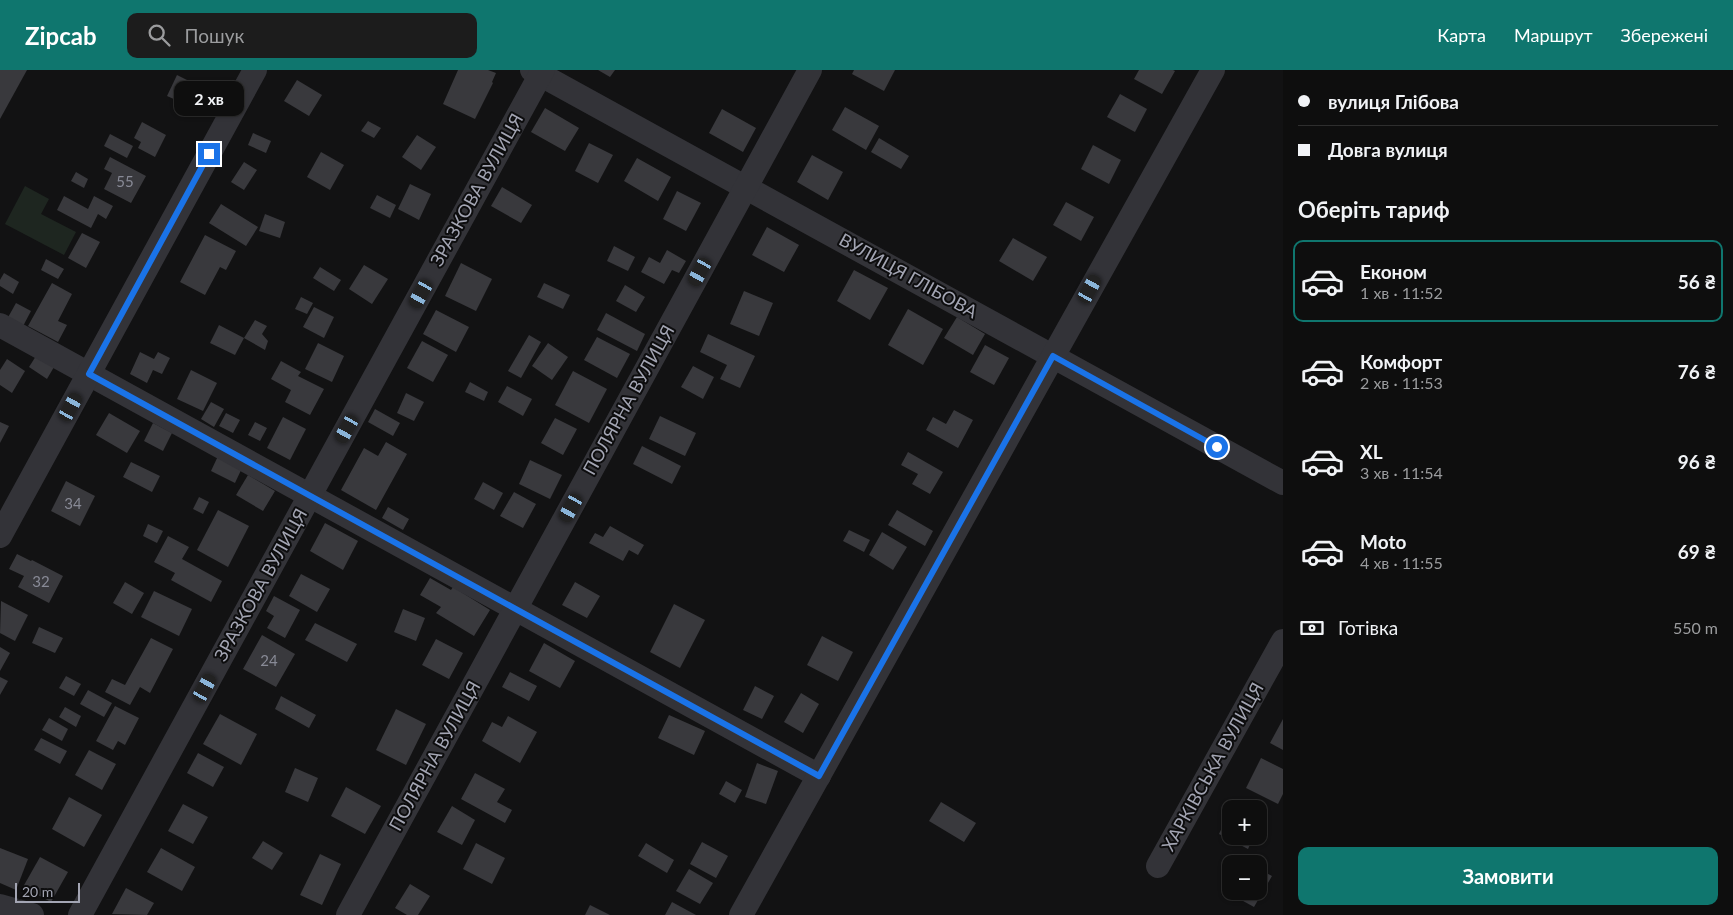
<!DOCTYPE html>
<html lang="uk">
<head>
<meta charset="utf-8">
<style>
  :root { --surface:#0e0e0e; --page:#1c1c1c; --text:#f1f3f6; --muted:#9b9c9e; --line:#2e2e2e; --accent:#0f766e }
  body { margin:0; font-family:Lato,sans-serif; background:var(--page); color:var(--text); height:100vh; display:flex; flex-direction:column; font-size:19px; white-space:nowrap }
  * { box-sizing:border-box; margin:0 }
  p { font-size:16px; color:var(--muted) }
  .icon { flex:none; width:28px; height:28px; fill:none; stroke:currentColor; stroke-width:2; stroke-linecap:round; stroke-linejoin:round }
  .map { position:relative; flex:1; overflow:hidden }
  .sheet { display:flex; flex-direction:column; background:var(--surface); width:450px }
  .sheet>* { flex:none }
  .top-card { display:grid; align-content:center; height:110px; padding:0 15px; background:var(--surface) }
  .fabs { position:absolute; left:1222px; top:730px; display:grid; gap:10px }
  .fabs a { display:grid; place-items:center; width:45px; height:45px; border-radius:10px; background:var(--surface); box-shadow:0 1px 4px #0004,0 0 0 1px var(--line); font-size:25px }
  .scale { position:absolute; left:15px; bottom:12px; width:65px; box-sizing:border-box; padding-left:5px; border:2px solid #a3a5b3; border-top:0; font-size:14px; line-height:18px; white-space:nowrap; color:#a3a5b3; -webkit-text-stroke:4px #0d0d0e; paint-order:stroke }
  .end { position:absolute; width:22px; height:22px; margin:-11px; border:6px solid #1a73e8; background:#fff; box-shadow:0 0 0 2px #fff }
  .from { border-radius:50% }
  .bubble { position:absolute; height:35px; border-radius:10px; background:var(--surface); box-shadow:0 1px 4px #0004,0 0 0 1px var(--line); font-size:16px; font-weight:700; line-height:35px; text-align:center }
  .car { position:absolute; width:15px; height:30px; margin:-15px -8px; border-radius:6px; box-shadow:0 0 4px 1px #0007; background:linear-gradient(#222 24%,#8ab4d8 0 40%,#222 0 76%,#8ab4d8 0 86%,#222 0) }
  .top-card b { display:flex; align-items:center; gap:18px; height:48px; font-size:19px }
  .top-card b+b { border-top:1px solid var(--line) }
  .top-card i { width:12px; height:12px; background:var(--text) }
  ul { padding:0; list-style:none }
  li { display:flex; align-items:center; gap:15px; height:82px; margin:0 10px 8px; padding:0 5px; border:2px solid transparent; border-radius:10px }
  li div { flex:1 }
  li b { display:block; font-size:19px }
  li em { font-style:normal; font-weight:700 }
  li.active { border-color:var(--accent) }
  li>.icon { width:45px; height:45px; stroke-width:1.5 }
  h2 { padding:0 15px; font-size:22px; line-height:60px }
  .pay { display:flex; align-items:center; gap:12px; height:55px; padding:0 15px; font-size:19px }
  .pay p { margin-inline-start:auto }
  .button { display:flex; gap:10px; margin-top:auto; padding:10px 15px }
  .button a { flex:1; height:58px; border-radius:10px; background:var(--accent); color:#fff; font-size:20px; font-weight:700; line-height:58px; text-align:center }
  header { display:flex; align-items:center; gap:30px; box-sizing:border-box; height:70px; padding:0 25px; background:var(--accent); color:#fff }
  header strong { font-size:24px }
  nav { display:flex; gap:28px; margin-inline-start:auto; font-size:18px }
  .search { width:350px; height:45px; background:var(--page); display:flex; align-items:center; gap:12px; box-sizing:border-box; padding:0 18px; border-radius:10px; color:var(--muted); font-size:19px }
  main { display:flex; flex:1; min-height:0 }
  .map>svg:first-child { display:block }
  .green { fill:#1e2620 }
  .building { fill:#39393d }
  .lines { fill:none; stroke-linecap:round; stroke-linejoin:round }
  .street { stroke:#333338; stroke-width:24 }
  .route { stroke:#1a73e8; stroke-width:6 }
  .labels { text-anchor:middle; stroke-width:4; stroke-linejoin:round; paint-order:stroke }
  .number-label { font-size:15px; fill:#888a96 }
  .street-label { font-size:18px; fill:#a3a5b3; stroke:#0d0d0e }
</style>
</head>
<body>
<header>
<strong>Zipcab</strong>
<div class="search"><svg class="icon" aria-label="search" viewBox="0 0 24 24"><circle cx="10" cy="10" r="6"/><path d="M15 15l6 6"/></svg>Пошук</div>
<nav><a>Карта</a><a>Маршрут</a><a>Збережені</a></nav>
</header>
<main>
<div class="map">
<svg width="1283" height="845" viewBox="0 0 1283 845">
  <rect width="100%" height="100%" fill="#121213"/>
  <!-- green -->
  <polygon class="green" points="25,116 49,129 41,144 76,162 64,185 5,154"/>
  <!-- building -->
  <g class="building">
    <polygon points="0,0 27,0 0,49"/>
    <polygon points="458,0 488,0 496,3 492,12 493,13 475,49 443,34"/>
    <polygon points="598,0 615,0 610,7"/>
    <polygon points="854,0 895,0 884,21 852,4"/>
    <polygon points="1139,0 1173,0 1175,1 1162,24 1134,9"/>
    <polygon points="177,5 195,14 185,34 167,26"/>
    <polygon points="297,10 322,25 309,46 284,31"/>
    <polygon points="1120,24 1147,39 1135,62 1107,47"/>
    <polygon points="845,37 879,56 866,80 832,60"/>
    <polygon points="545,38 579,58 565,81 531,62"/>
    <polygon points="722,39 756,58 743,82 709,63"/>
    <polygon points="368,51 381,58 374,68 361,61"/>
    <polygon points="142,52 166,65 155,87 138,78 141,72 134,68"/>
    <polygon points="253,63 271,71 266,83 248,75"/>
    <polygon points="110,64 133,76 127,88 104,76"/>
    <polygon points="417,65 436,77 421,100 402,87"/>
    <polygon points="879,68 909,86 901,99 871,82"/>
    <polygon points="589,73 613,85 598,113 575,101"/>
    <polygon points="1093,75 1121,90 1109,114 1081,99"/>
    <polygon points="321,82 344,95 330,120 307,107"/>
    <polygon points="812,85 843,102 828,130 797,112"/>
    <polygon points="110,87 146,106 131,133 104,119 112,103 104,99"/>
    <polygon points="637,88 671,107 658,131 624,111"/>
    <polygon points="244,92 257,100 244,120 231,112"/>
    <polygon points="76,102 88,109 84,118 71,111"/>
    <polygon points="410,114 431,124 419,150 398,139"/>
    <polygon points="502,117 532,135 521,153 491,136"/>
    <polygon points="677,121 701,133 686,161 663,149"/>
    <polygon points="377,125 396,135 390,148 370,138"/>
    <polygon points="64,126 88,139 94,126 113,136 106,149 98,144 91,158 57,140"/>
    <polygon points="1066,132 1094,147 1081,171 1053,155"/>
    <polygon points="221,134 258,157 246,176 209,153"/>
    <polygon points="265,144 285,152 280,168 259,161"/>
    <polygon points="767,157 799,175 784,202 752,185"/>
    <polygon points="82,163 100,172 86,198 68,188"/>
    <polygon points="205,165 236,181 226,200 220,197 205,225 180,212"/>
    <polygon points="1013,168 1047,187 1033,211 999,191"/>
    <polygon points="614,176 635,187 628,201 607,191"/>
    <polygon points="667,180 686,191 679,203 672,200 664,214 641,202 649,187 660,193"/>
    <polygon points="46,189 64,199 58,209 41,200"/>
    <polygon points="461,193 492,209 476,241 445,226"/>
    <polygon points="364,195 388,209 372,234 349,219"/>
    <polygon points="320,197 341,210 334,221 313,208"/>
    <polygon points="854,200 888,218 870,250 837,231"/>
    <polygon points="4,203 19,212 13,224 0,216 0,210"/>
    <polygon points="52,213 72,224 58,251 67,255 58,272 28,256"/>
    <polygon points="544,213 570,225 563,239 537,227"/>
    <polygon points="625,215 645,227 636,242 616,231"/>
    <polygon points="744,221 773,233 759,266 730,254"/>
    <polygon points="301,227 313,233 307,244 295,239"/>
    <polygon points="16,233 31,241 21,260 6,251"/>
    <polygon points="314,237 334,247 324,268 303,257"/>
    <polygon points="908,239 943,259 923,295 888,275"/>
    <polygon points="436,240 469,257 456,282 423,264"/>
    <polygon points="606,243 645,264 637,281 597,260"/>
    <polygon points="957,247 985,264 973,285 944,268"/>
    <polygon points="255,250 267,256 262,264 268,271 265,280 244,268 235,285 210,273 219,255 244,268"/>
    <polygon points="708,264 755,286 740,318 720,309 727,295 700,282"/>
    <polygon points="529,265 541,272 521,308 508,301"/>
    <polygon points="597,267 630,284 617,308 584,290"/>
    <polygon points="422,271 448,285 433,312 407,298"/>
    <polygon points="318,273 344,286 332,312 305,299"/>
    <polygon points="548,273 568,287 552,310 532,296"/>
    <polygon points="985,275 1009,288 994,315 970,302"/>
    <polygon points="140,282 154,289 158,282 170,288 162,304 153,300 147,313 130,304"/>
    <polygon points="36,286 54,297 47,309 29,297"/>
    <polygon points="7,289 25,301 12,323 0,315 0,300"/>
    <polygon points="281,291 301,302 298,306 324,319 310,345 285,332 291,320 271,309"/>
    <polygon points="693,296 714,307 703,329 681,317"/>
    <polygon points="191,300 217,313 203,341 177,329"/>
    <polygon points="573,301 607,319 589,353 555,335"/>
    <polygon points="470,312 488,322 484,331 465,322"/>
    <polygon points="507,316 532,329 523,346 498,332"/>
    <polygon points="406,323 424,332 414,351 397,343"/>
    <polygon points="211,332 224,339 214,357 201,349"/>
    <polygon points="375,339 400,353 393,366 368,352"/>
    <polygon points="954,340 973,350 958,378 926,360 933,347 946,354"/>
    <polygon points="109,343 140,361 127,383 96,365"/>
    <polygon points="226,343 240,350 233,363 219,356"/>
    <polygon points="660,346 696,363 685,386 649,369"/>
    <polygon points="283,347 306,359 290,390 267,378"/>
    <polygon points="555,348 577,359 563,385 541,373"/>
    <polygon points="0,352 9,356 0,373"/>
    <polygon points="255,352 267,358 260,371 248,365"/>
    <polygon points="153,353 172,363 163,381 144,371"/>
    <polygon points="386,372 407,384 376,440 341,420 364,378 378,386"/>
    <polygon points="642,376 681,396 672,414 633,394"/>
    <polygon points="908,382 943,402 930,424 912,414 918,404 901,395"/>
    <polygon points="218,386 242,398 235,413 211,401"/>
    <polygon points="530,390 562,405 550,429 519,414"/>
    <polygon points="131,392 160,406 152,422 123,407"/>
    <polygon points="248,405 275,421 263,441 236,425"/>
    <polygon points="66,411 95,426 80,456 51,441"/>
    <polygon points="483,412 503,423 494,440 474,429"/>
    <polygon points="514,422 536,434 523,458 500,446"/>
    <polygon points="199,427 209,432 203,444 193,439"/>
    <polygon points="388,437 409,449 403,460 382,448"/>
    <polygon points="218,440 249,456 228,497 197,480"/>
    <polygon points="897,440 933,461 925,476 888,455"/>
    <polygon points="325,453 358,471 343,500 310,481"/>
    <polygon points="148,454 163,461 157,473 143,466"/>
    <polygon points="610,456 644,475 638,485 629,480 623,491 589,473 595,463 603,467"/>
    <polygon points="849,460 870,470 864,482 843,471"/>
    <polygon points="882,462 907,477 893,500 869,485"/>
    <polygon points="168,466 189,477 182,489 222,511 211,532 171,510 175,503 154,492"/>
    <polygon points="17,484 31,491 32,490 63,506 49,533 18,517 24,506 9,499"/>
    <polygon points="301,504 330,519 317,542 289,526"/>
    <polygon points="430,508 451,520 453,517 490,540 474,566 436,543 441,537 420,525"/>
    <polygon points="125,512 144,523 132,544 113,533"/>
    <polygon points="575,512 600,526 587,548 562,535"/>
    <polygon points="154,521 192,539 179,566 141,547"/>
    <polygon points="274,526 300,540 285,568 267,558 274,546 266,541"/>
    <polygon points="1,531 28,545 15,571 0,563"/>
    <polygon points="674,534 705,550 680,598 650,582"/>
    <polygon points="403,539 425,548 416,571 394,562"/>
    <polygon points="315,553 357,574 347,592 305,570"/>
    <polygon points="39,557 63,568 55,583 32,573"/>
    <polygon points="262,565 295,584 276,617 243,599"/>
    <polygon points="822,566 853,582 838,611 807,595"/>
    <polygon points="151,568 173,579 150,623 140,617 130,635 105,622 112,609 125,615"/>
    <polygon points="436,569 463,583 449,609 422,595"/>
    <polygon points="544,573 575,591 560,618 529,601"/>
    <polygon points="0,577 10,583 0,601"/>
    <polygon points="510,602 537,616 529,631 502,617"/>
    <polygon points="66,606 81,614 74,626 59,618"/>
    <polygon points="0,607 8,611 0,625"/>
    <polygon points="755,616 774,626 762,649 743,640"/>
    <polygon points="88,620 112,633 104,647 80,634"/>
    <polygon points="801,623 819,634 803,663 784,652"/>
    <polygon points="281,626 316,645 309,658 275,639"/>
    <polygon points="115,636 139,648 125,675 118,671 113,680 96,671"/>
    <polygon points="65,637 81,646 76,657 59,647"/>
    <polygon points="396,639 426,654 406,695 376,680"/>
    <polygon points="220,644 257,664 241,695 203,674"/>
    <polygon points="669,645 705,661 694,685 658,668"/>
    <polygon points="508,646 537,662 520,693 482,671 492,652 502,657"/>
    <polygon points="49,648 68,659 62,671 42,660"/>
    <polygon points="1283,649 1283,680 1270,673"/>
    <polygon points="41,668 67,681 60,694 34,680"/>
    <polygon points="89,680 116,694 102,720 75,705"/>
    <polygon points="198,683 224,697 213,717 187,703"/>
    <polygon points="1261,688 1283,699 1283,724 1278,734 1246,718"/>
    <polygon points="757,693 778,701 766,734 745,727"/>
    <polygon points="295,698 318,708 308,732 285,722"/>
    <polygon points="475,703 505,719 497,732 512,740 505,753 461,729"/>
    <polygon points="726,711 742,720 735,733 719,724"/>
    <polygon points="346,717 381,736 365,764 331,746"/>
    <polygon points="69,727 102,745 84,777 52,759"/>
    <polygon points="941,732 976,753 964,772 929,751"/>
    <polygon points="183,734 208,747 193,774 168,761"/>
    <polygon points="452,736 475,750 462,775 437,762"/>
    <polygon points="1231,739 1231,766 1254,766 1248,779 1219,764"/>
    <polygon points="263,771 283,783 272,800 252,788"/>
    <polygon points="702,772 728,786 716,808 690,794"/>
    <polygon points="476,773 505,788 492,814 463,799"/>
    <polygon points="646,773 674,790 667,803 638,786"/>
    <polygon points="0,778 28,789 16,820 0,813"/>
    <polygon points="161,778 195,797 182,821 147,802"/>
    <polygon points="320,784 341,794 322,835 300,825"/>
    <polygon points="40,787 68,802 51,832 23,817"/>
    <polygon points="689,799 713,813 700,834 676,821"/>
    <polygon points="1259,799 1272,806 1254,837 1225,821 1231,810 1231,821 1259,821"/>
    <polygon points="410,814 430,826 418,845 407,845 395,838"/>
    <polygon points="126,818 154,833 147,845 112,844"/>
    <polygon points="672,832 696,845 665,845"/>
    <polygon points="590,835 610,845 585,845"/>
  </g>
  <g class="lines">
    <!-- street -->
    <g class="street">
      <polyline points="532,0 1283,413"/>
      <polyline points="0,255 819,706"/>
      <polyline points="0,466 255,0"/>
      <polyline points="1158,796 1283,571"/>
      <polyline points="0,836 32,845"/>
      <polyline points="80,845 543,0"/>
      <polyline points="348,845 810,0"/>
      <polyline points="741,845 1213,0"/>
    </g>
  </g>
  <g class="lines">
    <!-- route -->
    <polyline class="route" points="209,84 89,304 819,706 1053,286 1217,377"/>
  </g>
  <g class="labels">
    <!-- number labels -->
    <g class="number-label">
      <text x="125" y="117">55</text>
      <text x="73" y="439">34</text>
      <text x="41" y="517">32</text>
      <text x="269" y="596">24</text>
    </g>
    <!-- street labels -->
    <g class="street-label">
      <text transform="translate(477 120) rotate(-61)" y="6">ЗРАЗКОВА ВУЛИЦЯ</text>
      <text transform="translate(908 206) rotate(29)" y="6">ВУЛИЦЯ ГЛІБОВА</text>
      <text transform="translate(629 330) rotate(-61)" y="6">ПОЛЯРНА ВУЛИЦЯ</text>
      <text transform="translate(261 515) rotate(-61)" y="6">ЗРАЗКОВА ВУЛИЦЯ</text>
      <text transform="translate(435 686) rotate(-61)" y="6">ПОЛЯРНА ВУЛИЦЯ</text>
      <text transform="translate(1213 697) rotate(-61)" y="6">ХАРКІВСЬКА ВУЛИЦЯ</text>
    </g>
  </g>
</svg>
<div class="fabs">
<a>+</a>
<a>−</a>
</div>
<div class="scale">20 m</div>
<i class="end from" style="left:1217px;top:377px"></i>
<i class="end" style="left:209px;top:84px"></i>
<div class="bubble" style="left:174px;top:11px;width:70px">2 хв</div>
<i class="car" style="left:700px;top:202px;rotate:209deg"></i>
<i class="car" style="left:1090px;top:219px;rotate:29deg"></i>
<i class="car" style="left:421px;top:224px;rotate:209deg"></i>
<i class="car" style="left:71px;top:337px;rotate:29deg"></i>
<i class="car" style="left:347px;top:359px;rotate:209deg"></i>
<i class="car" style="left:571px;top:438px;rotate:209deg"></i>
<i class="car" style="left:205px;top:618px;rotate:29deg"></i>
</div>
<section class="sheet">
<div class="top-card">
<b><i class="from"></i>вулиця Глібова</b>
<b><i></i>Довга вулиця</b>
</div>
<h2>Оберіть тариф</h2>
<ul>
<li class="active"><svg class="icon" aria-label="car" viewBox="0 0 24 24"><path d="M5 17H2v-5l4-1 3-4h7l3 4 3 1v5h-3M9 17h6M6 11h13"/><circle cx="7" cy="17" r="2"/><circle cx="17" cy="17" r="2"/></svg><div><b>Економ</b><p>1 хв · 11:52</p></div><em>56 ₴</em></li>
<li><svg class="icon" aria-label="car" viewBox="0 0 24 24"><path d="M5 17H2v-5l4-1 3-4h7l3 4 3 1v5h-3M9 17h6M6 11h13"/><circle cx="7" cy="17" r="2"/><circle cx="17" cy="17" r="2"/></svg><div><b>Комфорт</b><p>2 хв · 11:53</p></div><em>76 ₴</em></li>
<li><svg class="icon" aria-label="car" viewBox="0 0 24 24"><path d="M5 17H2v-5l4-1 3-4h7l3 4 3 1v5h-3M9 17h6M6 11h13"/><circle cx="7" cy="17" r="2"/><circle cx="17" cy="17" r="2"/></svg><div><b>XL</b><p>3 хв · 11:54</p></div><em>96 ₴</em></li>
<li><svg class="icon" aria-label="car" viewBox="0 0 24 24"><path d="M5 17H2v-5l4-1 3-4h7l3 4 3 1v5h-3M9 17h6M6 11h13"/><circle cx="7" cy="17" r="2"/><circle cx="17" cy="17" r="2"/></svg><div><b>Moto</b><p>4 хв · 11:55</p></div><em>69 ₴</em></li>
</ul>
<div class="pay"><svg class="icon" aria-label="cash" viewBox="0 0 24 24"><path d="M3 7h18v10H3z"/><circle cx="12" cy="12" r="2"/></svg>Готівка<p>550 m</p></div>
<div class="button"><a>Замовити</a></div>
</section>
</main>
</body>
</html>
